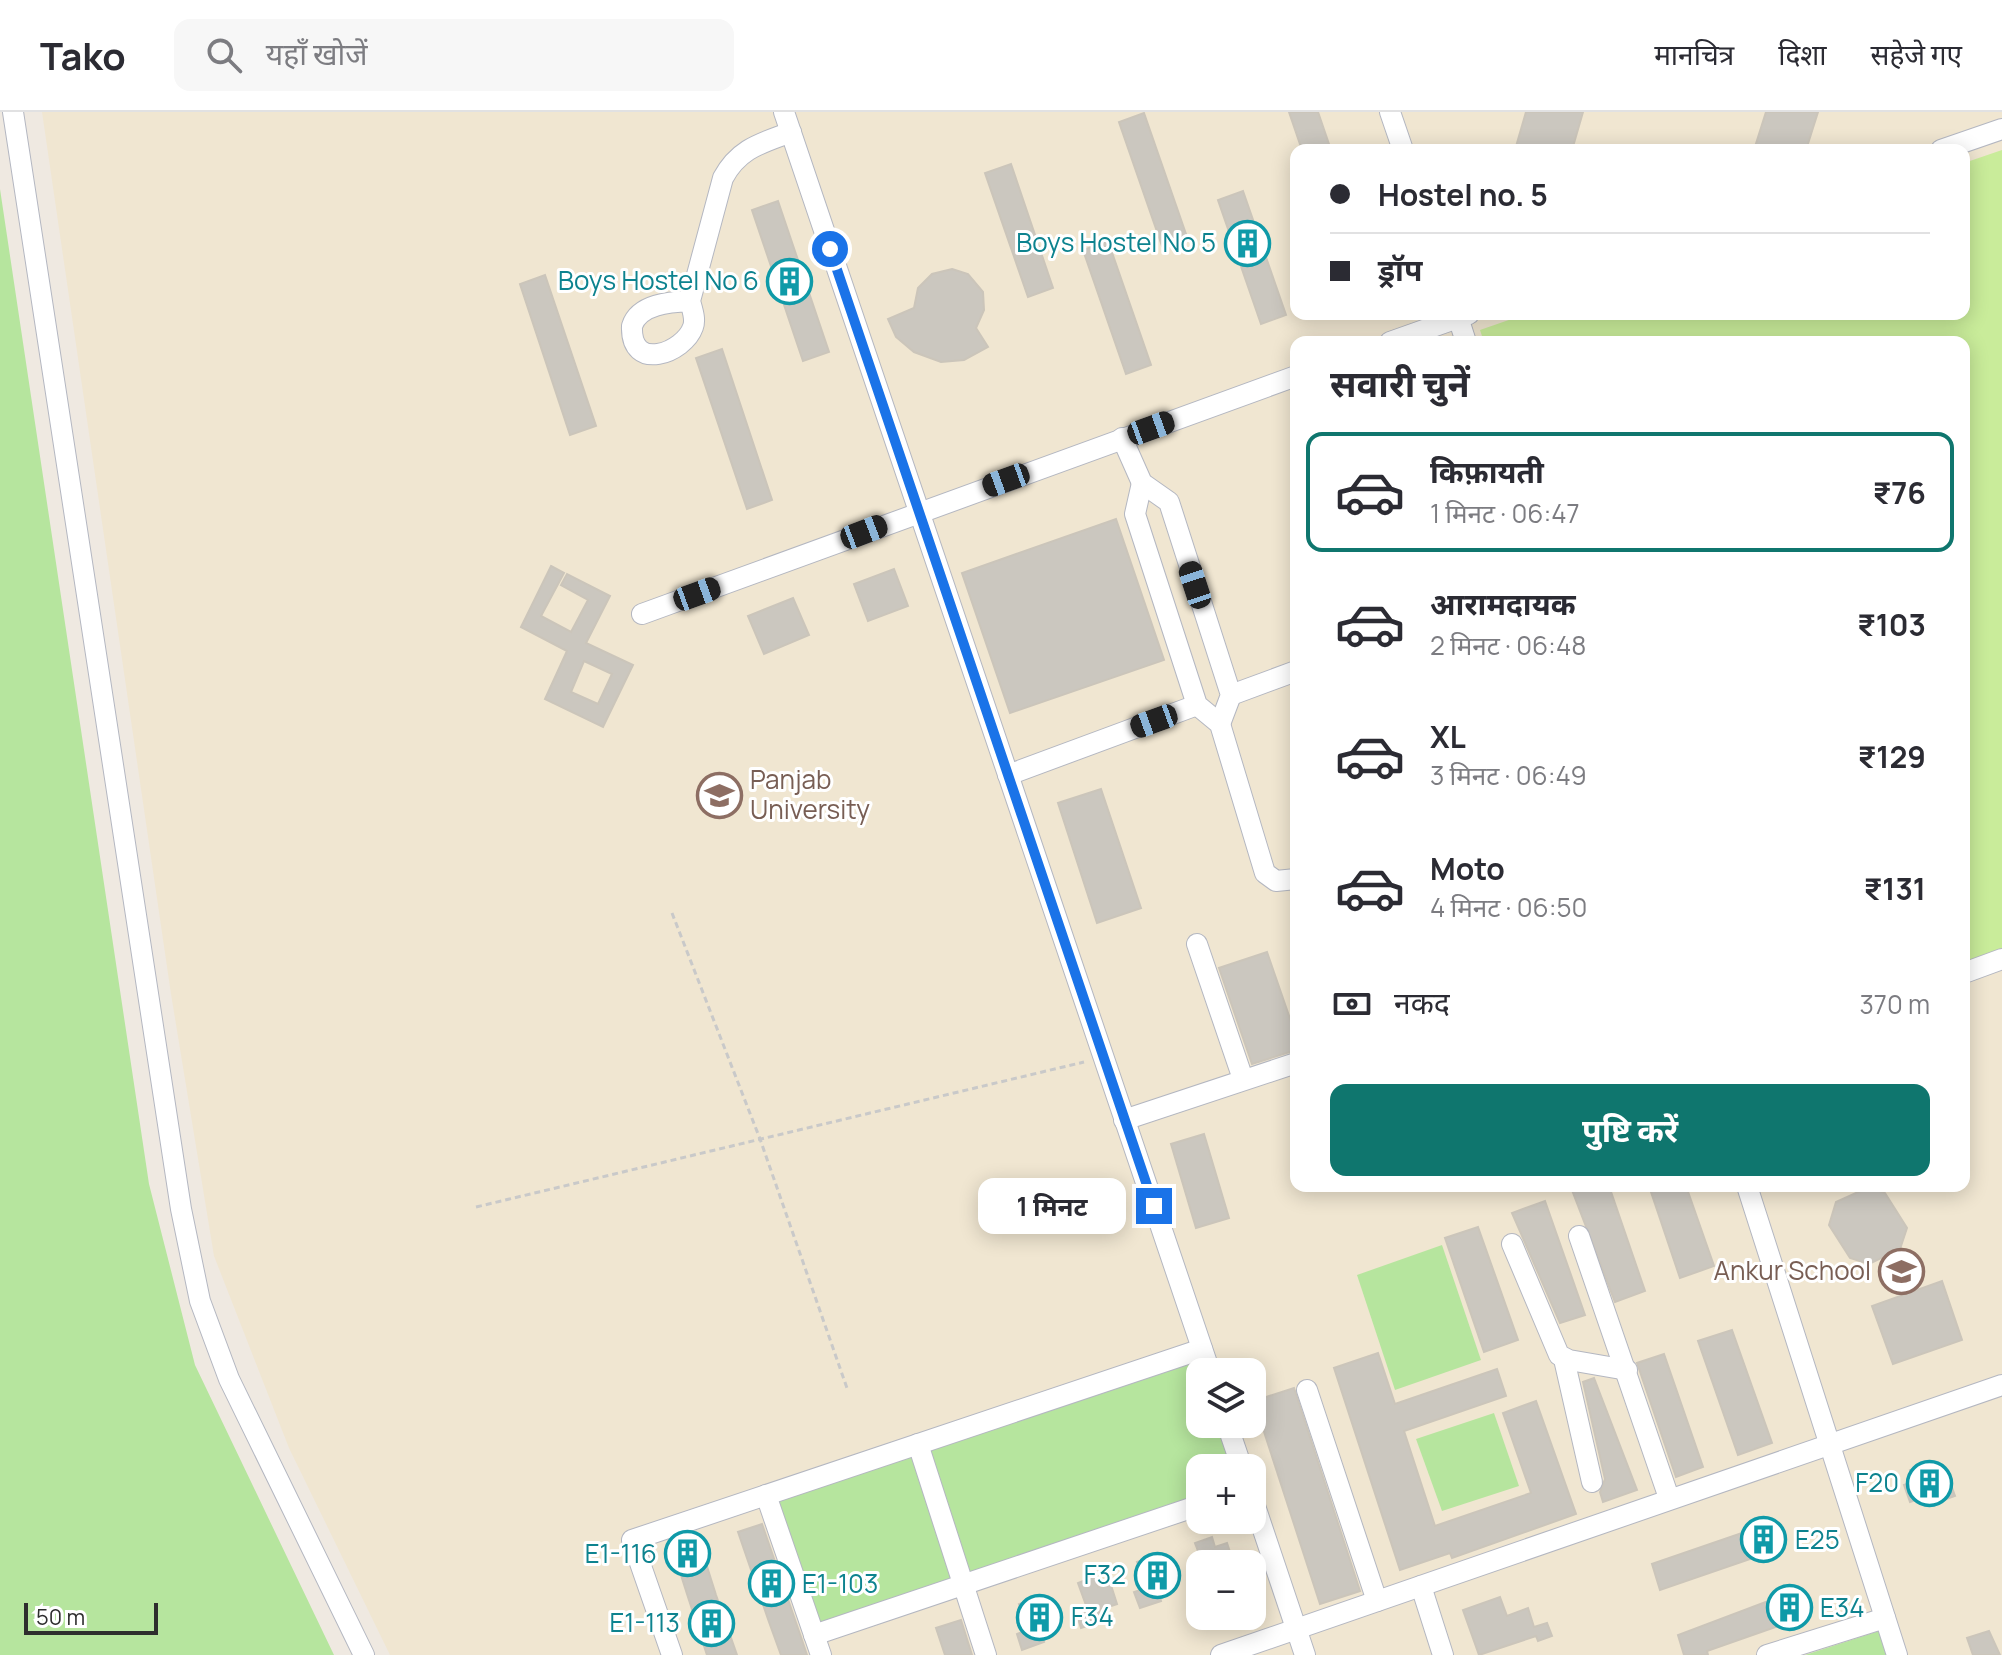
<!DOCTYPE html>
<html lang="hi">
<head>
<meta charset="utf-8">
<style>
  :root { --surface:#fff; --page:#f7f7f7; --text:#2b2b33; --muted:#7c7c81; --line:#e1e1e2; --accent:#0f766e }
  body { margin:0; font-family:Manrope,"Noto Sans Devanagari",sans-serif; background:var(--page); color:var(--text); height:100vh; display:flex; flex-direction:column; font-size:30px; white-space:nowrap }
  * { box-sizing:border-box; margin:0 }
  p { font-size:26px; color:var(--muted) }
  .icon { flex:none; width:44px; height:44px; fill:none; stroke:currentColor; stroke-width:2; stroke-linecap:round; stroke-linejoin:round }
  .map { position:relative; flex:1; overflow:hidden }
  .panel { position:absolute; left:1290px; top:224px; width:680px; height:856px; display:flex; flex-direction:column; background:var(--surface); border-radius:16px; box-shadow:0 4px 20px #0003 }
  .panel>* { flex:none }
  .guide { position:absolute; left:1290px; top:32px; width:680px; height:176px; border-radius:16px; box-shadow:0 4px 20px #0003; display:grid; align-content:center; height:176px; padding:0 40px; background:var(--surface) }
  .tools { position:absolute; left:1186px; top:1246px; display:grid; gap:16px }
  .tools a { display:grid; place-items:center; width:80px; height:80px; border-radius:16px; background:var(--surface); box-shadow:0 4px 20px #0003; font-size:40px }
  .scale { position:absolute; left:24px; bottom:20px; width:134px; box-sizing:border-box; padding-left:8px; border:4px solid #2e2e2e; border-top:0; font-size:22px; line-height:28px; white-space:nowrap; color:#2e2e2e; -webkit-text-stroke:6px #fff; paint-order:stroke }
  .end { position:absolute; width:36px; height:36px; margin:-18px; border:10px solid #1a73e8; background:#fff; box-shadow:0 0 0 4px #fff }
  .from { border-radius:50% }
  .bubble { position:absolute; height:56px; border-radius:16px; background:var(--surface); box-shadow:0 4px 20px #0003; font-size:26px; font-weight:700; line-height:56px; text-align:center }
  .car { position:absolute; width:24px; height:48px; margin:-24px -12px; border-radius:10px; box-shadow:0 0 6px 2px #0007; background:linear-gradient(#222 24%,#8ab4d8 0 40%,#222 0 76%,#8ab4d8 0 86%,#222 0) }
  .guide b { display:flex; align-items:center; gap:28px; height:76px; font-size:30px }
  .guide b+b { border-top:2px solid var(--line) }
  .guide i { width:20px; height:20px; background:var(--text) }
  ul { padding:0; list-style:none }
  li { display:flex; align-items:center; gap:24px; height:120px; margin:0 16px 12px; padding:0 24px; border:4px solid transparent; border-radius:16px }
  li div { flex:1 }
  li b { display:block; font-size:30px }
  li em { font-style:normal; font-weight:700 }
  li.on { border-color:var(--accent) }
  li>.icon { width:72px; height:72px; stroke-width:1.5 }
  h2 { padding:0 40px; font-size:36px; line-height:96px }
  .pay { display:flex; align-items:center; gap:20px; height:88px; padding:0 40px; font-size:30px }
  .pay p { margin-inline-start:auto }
  .button { display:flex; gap:16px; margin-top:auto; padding:16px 40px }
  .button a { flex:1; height:92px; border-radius:16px; background:var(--accent); color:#fff; font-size:32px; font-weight:700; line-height:92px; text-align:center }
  header { display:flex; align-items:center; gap:48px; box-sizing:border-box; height:112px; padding:0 40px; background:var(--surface); border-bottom:2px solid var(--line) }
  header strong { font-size:38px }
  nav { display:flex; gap:44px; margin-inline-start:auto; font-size:28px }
  .search { width:560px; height:72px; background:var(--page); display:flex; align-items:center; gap:20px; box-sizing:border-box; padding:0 28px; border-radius:16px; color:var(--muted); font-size:30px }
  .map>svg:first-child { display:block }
  .education { fill:#f0e6d1; fill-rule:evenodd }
  .green { fill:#b6e59e }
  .pitch { fill:#c9ec9a }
  .building { fill:#cbc7bf; stroke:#cbc5ba; stroke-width:2; fill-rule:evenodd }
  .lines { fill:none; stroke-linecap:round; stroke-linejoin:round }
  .minor-casing { stroke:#b4b7c1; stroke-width:22 }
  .path { stroke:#c9c9c9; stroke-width:3; stroke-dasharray:6 4; stroke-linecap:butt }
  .minor { stroke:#fff; stroke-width:20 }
  .route { stroke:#1a73e8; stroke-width:10 }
  .labels { text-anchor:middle; stroke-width:6; stroke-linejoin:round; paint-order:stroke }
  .culture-label { font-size:26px; fill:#0d838f; stroke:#fff; text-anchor:end }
  .education-label { font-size:26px; fill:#785e54; stroke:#fff; text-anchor:start }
</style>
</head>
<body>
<header>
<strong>Tako</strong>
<div class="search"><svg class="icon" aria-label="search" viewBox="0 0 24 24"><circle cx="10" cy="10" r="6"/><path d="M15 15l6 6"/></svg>यहाँ खोजें</div>
<nav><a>मानचित्र</a><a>दिशा</a><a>सहेजे गए</a></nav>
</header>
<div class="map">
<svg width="2002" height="1543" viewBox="0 0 2002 1543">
  <rect width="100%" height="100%" fill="#efe9e1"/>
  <!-- education -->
  <path class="education" d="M 42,0 L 2002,0 L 2002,1543 L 390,1543 L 289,1336 L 214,1144 L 171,882 ZM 1296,38 L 1964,38 L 1964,202 L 1296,202 ZM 1296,230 L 1964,230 L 1964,1074 L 1296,1074 ZM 1200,1260 L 1252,1260 L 1252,1312 L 1200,1312 ZM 1200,1356 L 1252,1356 L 1252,1408 L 1200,1408 ZM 1200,1452 L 1252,1452 L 1252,1504 L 1200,1504 Z"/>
  <!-- green -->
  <g class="green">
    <polygon points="0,77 149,1072 195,1253 334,1543 0,1543"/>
    <polygon points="1442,1133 1481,1248 1395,1278 1357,1163"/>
    <polygon points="1199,1244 1200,1312 1222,1312 1237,1356 1200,1356 1200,1388 966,1466 924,1335"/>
    <polygon points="1494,1301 1519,1374 1442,1399 1416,1327"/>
    <polygon points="916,1339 957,1469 817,1516 773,1388"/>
    <polygon points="1879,1519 1886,1543 1805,1543"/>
  </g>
  <!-- pitch -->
  <polygon class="pitch" points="2002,38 2002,836 1964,850 1964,230 1484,230 1480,218 1526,202 1964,202 1964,51"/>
  <!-- building -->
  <g class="building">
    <polygon points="1289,0 1318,0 1331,38 1302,38"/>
    <polygon points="1526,0 1583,0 1572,38 1515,38"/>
    <polygon points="1766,0 1818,0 1806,38 1754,38"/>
    <polygon points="1144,1 1187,125 1162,134 1119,10"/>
    <polygon points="1011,52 1053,176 1028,185 985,61"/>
    <polygon points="1243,79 1286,203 1261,212 1218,88"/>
    <polygon points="778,89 829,240 803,249 752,98"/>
    <polygon points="1108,129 1151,253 1126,262 1083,138"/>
    <polygon points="952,157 968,162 983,180 984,198 976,216 988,235 964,248 941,250 914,240 896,225 888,207 914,196 918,176 932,162"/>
    <polygon points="545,163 596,314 570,323 520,172"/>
    <polygon points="722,237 772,388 747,397 696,246"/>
    <polygon points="1116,407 1164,548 1010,601 962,461"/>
    <path d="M 551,454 L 564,461 L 541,504 L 571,520 L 588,488 L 561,473 L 567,462 L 610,484 L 586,531 L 633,553 L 603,615 L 545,587 L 567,539 L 521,515 ZM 584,549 L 612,562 L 598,592 L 571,580 Z"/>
    <polygon points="894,457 908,494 868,509 854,472"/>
    <polygon points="793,486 809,523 764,542 748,504"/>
    <polygon points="1101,677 1141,796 1097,811 1058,691"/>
    <polygon points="1267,840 1296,924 1296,938 1252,952 1219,856"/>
    <polygon points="1204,1022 1229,1106 1196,1116 1171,1032"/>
    <polygon points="1582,1074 1609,1074 1645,1179 1615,1190 1572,1078"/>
    <polygon points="1649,1074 1686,1074 1714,1154 1680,1166"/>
    <polygon points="1869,1075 1885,1081 1907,1116 1900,1137 1869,1152 1850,1146 1829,1113 1836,1090"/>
    <polygon points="1545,1089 1585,1203 1560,1211 1512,1101"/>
    <polygon points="1478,1115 1518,1228 1484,1240 1445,1126"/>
    <polygon points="1942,1169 1962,1228 1893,1252 1872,1194"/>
    <polygon points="1732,1218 1772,1331 1738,1343 1698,1229"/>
    <polygon points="1378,1241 1395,1292 1497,1257 1506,1284 1404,1319 1435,1414 1531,1381 1503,1301 1536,1289 1576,1402 1452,1446 1450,1441 1400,1458 1334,1256"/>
    <polygon points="1664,1242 1703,1355 1676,1365 1637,1251"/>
    <polygon points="1594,1266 1637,1378 1603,1390 1600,1380 1605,1367 1583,1270"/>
    <polygon points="1294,1276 1360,1479 1320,1492 1254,1289"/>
    <polygon points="1932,1350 1938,1369 1948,1365 1955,1384 1938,1390 1936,1381 1910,1390 1904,1373 1914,1370 1910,1358"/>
    <polygon points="1771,1411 1779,1437 1660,1478 1652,1452"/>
    <polygon points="762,1412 802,1528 807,1543 781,1543 769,1510 738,1420"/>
    <polygon points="1212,1425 1215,1435 1227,1431 1234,1452 1203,1452 1195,1431"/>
    <polygon points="698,1426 716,1483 737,1543 707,1543 687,1482 672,1435"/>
    <polygon points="1153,1445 1157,1455 1168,1450 1176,1472 1158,1478 1161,1489 1140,1496 1134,1480 1146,1476 1137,1450"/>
    <polygon points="1095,1464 1098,1475 1110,1470 1117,1492 1099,1498 1103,1509 1081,1516 1076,1500 1087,1496 1078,1471"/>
    <polygon points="1795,1479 1804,1505 1707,1539 1708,1543 1684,1543 1678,1523"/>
    <polygon points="1500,1485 1507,1504 1528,1496 1534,1515 1547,1511 1552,1524 1538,1529 1536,1524 1479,1543 1463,1498"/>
    <polygon points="1036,1486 1039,1496 1051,1492 1059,1514 1040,1520 1044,1530 1022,1538 1017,1522 1028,1518 1019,1492"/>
    <polygon points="961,1508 972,1543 945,1543 936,1516"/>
    <polygon points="1989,1519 2000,1543 1973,1543 1967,1526"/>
  </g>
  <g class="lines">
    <defs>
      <g id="minor">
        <polyline points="13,0 181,1097 200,1189 229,1267 364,1543"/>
        <polyline points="784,0 1210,1260"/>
        <polyline points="1390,0 1403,38"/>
        <polyline points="1941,38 2002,17"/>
        <path d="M 690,189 C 692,197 696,207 693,215 C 684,241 630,261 632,214 C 639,192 670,190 690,189 L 723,66 C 739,36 762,31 791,20"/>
        <polyline points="1457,202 1466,230"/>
        <polyline points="1390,230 1469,202"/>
        <polyline points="1122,326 1142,371 1169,390 1231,583 1220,612"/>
        <polyline points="1142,371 1135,402 1197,593 1220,612 1265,761 1276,769 1296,767"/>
        <polyline points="642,502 1296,264"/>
        <polyline points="1231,583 1296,559"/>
        <polyline points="1008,663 1197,593"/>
        <polyline points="1197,832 1243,967"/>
        <polyline points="1964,861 2002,847"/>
        <polyline points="1124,1008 1296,951"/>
        <polyline points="1747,1074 1897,1543"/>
        <polyline points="1579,1124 1669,1386"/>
        <polyline points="1512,1132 1559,1243 1569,1248 1627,1258"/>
        <polyline points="1564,1247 1592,1370"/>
        <polyline points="1307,1278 1377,1489"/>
        <polyline points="1227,1312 1242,1356"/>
        <polyline points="918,1332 986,1543"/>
        <polyline points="766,1383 821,1543"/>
        <polyline points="1252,1385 1305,1543"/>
        <polyline points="1421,1474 1443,1543"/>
        <polyline points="814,1523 1200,1393"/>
        <polyline points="672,1543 632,1428 1202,1237"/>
        <polyline points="1221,1543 2002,1273"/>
        <polyline points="1767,1543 1885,1506"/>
      </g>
    </defs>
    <!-- minor casing -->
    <use href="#minor" class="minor-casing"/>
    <!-- path -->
    <g class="path">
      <polyline points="672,801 760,1027 848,1279"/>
      <polyline points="476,1095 1084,950"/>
    </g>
    <!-- minor -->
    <use href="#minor" class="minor"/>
  </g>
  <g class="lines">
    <!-- route -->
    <polyline class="route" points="830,137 1154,1094"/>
  </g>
  <!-- icons -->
  <defs>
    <symbol id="building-ring" viewBox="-11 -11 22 22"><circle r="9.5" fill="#fff" stroke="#0f9aa8" stroke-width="1.5"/><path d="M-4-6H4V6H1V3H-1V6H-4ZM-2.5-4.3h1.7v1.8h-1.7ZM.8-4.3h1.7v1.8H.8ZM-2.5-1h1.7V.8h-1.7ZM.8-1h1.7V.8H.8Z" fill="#0f9aa8"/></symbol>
    <symbol id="university-ring" viewBox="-11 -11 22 22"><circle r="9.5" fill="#fff" stroke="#8d6e63" stroke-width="1.5"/><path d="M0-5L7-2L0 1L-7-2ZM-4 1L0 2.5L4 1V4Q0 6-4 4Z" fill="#8d6e63"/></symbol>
    <symbol id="school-ring" viewBox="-11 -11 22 22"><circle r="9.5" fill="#fff" stroke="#8d6e63" stroke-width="1.5"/><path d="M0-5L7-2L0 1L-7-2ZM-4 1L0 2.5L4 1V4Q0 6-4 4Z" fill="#8d6e63"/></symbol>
  </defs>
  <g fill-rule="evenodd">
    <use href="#building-ring" x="1222" y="106" width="51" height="51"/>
    <use href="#building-ring" x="764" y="144" width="51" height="51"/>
    <use href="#university-ring" x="694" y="658" width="51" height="51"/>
    <use href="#school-ring" x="1876" y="1134" width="51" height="51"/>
    <use href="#building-ring" x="1904" y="1346" width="51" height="51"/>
    <use href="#building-ring" x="1738" y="1402" width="51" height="51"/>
    <use href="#building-ring" x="662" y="1416" width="51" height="51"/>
    <use href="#building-ring" x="1132" y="1438" width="51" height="51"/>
    <use href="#building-ring" x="746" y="1446" width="51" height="51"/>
    <use href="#building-ring" x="1764" y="1470" width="51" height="51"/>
    <use href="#building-ring" x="1014" y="1480" width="51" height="51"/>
    <use href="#building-ring" x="686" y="1486" width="51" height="51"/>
  </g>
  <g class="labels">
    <!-- culture labels -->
    <g class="culture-label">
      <text x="1216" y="140">Boys Hostel No 5</text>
      <text x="759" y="178">Boys Hostel No 6</text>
      <text x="1899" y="1380">F20</text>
      <text x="1795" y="1437" text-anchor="start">E25</text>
      <text x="657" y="1451">E1-116</text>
      <text x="1126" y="1472">F32</text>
      <text x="802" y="1481" text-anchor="start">E1-103</text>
      <text x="1820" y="1505" text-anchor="start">E34</text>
      <text x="1071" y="1514" text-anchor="start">F34</text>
      <text x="680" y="1520">E1-113</text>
    </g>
    <!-- education labels -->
    <g class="education-label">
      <text x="750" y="677">Panjab<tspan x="750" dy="30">University</tspan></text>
      <text x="1871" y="1168" text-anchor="end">Ankur School</text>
    </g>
  </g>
</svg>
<div class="tools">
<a><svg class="icon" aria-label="layers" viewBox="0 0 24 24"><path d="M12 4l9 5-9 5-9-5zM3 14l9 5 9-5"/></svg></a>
<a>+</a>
<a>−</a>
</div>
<div class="scale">50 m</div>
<i class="end from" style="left:830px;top:137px"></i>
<i class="end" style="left:1154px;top:1094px"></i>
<div class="bubble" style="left:978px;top:1066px;width:148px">1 मिनट</div>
<i class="car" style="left:1151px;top:316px;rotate:70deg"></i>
<i class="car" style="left:1006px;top:368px;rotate:250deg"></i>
<i class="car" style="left:864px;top:420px;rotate:69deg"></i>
<i class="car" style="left:1195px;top:473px;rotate:342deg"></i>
<i class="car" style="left:697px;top:482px;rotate:70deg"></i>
<i class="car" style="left:1154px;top:609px;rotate:250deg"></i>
<div class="guide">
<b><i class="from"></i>Hostel no. 5</b>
<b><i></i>ड्रॉप</b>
</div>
<section class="panel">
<h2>सवारी चुनें</h2>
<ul>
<li class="on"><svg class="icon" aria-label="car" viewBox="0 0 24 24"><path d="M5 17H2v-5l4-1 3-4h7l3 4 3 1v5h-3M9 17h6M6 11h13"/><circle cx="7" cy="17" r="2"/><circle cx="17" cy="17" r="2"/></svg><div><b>किफ़ायती</b><p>1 मिनट · 06:47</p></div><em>₹76</em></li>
<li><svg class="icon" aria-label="car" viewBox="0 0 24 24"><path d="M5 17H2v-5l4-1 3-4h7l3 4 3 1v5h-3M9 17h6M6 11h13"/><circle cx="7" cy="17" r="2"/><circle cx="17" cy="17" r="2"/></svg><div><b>आरामदायक</b><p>2 मिनट · 06:48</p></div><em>₹103</em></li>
<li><svg class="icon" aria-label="car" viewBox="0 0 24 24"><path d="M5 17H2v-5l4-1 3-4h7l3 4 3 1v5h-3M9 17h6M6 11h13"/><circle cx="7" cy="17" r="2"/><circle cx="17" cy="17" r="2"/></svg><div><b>XL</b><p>3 मिनट · 06:49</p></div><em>₹129</em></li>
<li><svg class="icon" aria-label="car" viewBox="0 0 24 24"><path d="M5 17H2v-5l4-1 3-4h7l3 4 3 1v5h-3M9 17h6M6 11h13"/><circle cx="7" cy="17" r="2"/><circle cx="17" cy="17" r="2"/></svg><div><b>Moto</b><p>4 मिनट · 06:50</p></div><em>₹131</em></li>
</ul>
<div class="pay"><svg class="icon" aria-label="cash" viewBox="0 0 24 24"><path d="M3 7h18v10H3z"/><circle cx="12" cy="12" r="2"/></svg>नकद<p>370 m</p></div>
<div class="button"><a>पुष्टि करें</a></div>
</section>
</div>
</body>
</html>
